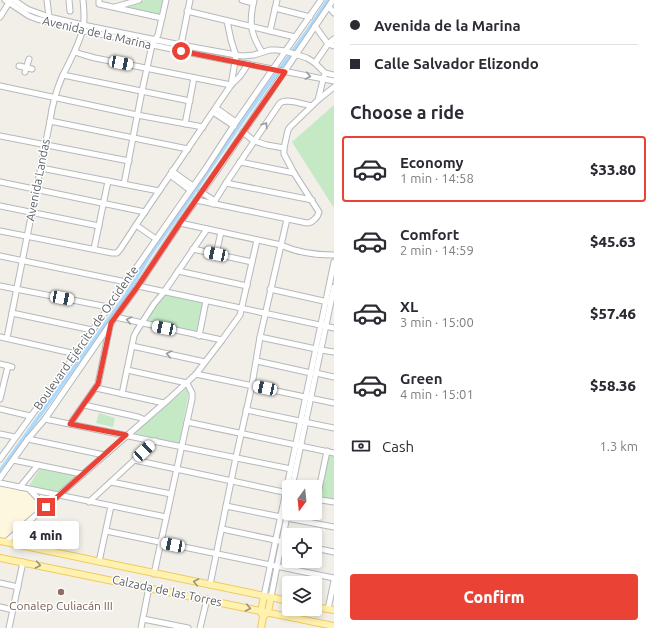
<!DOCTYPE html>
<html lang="en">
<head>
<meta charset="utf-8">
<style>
  :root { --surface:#fff; --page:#f2f2f3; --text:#2b2b33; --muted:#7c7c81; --line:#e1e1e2; --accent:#ea4335 }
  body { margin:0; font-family:Ubuntu,sans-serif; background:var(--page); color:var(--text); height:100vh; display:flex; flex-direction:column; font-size:15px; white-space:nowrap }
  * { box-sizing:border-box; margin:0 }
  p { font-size:13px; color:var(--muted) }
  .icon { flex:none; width:22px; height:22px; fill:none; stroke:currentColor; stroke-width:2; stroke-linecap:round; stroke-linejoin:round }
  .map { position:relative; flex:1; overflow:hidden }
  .panel { display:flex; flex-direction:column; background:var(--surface); width:320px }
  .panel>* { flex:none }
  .guide { display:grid; align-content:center; height:88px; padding:0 16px; background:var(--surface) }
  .needle { width:26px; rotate:195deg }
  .tools { position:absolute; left:282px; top:480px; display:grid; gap:8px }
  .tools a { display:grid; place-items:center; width:40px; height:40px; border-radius:4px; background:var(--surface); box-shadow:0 2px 6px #0003; font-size:20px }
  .end { position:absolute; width:18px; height:18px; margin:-9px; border:5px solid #ea4335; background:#fff; box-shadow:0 0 0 2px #fff }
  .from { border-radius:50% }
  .bubble { position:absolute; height:28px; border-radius:4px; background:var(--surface); box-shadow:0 2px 6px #0003; font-size:13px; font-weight:800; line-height:28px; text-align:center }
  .car { position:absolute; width:12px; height:24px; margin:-12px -6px; border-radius:5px; box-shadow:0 0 3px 1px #0007; background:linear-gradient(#fff 24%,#345 0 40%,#fff 0 76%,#345 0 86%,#fff 0) }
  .guide b { display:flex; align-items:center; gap:14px; height:38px; font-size:15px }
  .guide b+b { border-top:1px solid var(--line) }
  .guide i { width:10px; height:10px; background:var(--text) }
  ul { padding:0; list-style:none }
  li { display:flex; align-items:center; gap:12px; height:66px; margin:0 8px 6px; padding:0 8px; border:2px solid transparent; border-radius:4px }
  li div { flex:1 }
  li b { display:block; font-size:15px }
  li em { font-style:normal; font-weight:800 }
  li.on { border-color:var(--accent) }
  li>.icon { width:36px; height:36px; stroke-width:1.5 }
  h2 { padding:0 16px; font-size:18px; line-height:48px }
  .pay { display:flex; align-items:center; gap:10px; height:44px; padding:0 16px; font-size:15px }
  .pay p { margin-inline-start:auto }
  .cta { display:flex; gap:8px; margin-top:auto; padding:8px 16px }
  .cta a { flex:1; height:46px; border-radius:4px; background:var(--accent); color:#fff; font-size:16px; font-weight:800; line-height:46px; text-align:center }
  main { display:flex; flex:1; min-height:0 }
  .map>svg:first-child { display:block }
  .commercial { fill:#fef7e0 }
  .green { fill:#c5e8c5 }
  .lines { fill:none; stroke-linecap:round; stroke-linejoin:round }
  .canal { stroke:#aadaff; stroke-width:3.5 }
  .minor-casing { stroke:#b5b8bc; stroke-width:7 }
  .major-casing { stroke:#f2c960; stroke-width:8 }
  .minor { stroke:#fff; stroke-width:5 }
  .major { stroke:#fff2af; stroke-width:6 }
  .oneway { stroke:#979a9d }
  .oneway2 { stroke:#979581 }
  .route { stroke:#ea4335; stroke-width:5 }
  .education-dot { fill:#8d6e63; stroke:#fff; stroke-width:1.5 }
  .labels { text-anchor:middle; stroke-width:3; stroke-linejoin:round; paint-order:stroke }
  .street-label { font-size:12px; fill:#5f6368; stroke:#fff }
  .education-label { font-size:12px; fill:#785e54; stroke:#fff }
</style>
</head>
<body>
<main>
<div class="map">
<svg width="334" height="628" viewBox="0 0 334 628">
  <rect width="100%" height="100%" fill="#f1efe8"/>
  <!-- commercial -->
  <polygon class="commercial" points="0,483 59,495 26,524 37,533 34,548 0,541"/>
  <!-- green -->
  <g class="green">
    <polygon points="146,0 163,0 159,14 122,6"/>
    <polygon points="334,105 334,208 292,142"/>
    <polygon points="164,294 203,302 196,333 143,321"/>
    <polygon points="187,388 188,396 179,444 134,433"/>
    <polygon points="99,413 115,418 113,427 96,423"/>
    <polygon points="328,454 334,456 334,501 319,498"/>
    <polygon points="40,469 78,476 59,494 28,487"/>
  </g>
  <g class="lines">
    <!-- canal -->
    <polyline class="canal" points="0,471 126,295 150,255 184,207 248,113 308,30 328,0"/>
    <defs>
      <g id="minor">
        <polyline points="5,0 29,16 37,19 75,29 196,54 334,81"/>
        <polyline points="14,0 27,9 49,17 83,25 181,45 242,56 254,55 270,50 277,50 285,51 307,58 315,63 325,73 334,75"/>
        <polyline points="47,0 49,17"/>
        <polyline points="69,0 70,11"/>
        <polyline points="99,0 99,4 162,18"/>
        <polyline points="242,0 253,3"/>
        <path d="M 254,0 C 249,22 250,33 262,52"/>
        <polyline points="115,7 139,0"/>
        <polyline points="329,7 334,13"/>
        <polyline points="275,8 310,17"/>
        <polyline points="187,11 295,37"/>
        <polyline points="0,17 10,1"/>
        <polyline points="315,26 328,44 334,46"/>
        <polyline points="270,31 277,0"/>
        <polyline points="181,45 190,0"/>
        <polyline points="75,52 84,55 95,58 231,85 236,56 231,40 227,21"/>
        <polyline points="315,63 328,44 334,39"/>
        <polyline points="19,66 32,69"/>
        <polyline points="25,72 29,59"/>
        <polyline points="63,75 190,101"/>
        <polyline points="0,86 137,115 203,127"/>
        <polyline points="319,99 334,87"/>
        <polyline points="216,108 236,122"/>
        <polyline points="213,112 234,126"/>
        <polyline points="50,121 188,149"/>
        <polyline points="185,124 194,78"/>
        <polyline points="243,132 254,141 267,145 284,148"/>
        <polyline points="0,136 129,161"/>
        <polyline points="240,162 294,173"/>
        <polyline points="41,168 159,191"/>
        <polyline points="172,171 193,186"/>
        <polyline points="170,175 190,190"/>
        <polyline points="0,182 145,212"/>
        <polyline points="226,183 312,200"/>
        <polyline points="124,184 142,91 152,45 158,35 166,0"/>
        <polyline points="201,192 215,201"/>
        <path d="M 196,200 L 307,223 C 312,223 318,217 319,212 L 294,173 L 284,154 L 284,148 L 288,130 L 290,127 L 318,100 L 324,76"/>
        <path d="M 213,204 L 226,183 L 280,103 C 287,98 303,104 311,106"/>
        <polyline points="0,206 99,226"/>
        <path d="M 180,223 L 281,245 C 298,253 316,255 334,255"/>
        <polyline points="136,225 156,239"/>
        <polyline points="0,231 112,253 117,253 121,248 136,225 231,85 240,76 248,64"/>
        <polyline points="94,249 108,181"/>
        <polyline points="193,249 252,262"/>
        <polyline points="216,254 221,232"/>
        <polyline points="0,256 126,282"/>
        <polyline points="178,271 247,286"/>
        <polyline points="0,286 108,307"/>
        <polyline points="138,286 334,328"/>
        <polyline points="270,289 328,302"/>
        <polyline points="12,313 92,330"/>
        <polyline points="115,317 222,340"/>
        <polyline points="199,336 206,301"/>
        <polyline points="0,337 76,354"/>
        <polyline points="260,337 316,349"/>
        <path d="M 7,338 L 50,121 C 52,106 56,91 62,77 C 70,60 79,46 83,28 C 85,19 84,9 83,0"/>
        <polyline points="132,346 205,362"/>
        <polyline points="321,350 334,352"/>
        <polyline points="257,361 311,373"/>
        <polyline points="0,364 12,367"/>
        <polyline points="127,370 187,383 192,393 192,399 154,574"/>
        <polyline points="316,373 334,377"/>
        <polyline points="196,374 334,403"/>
        <polyline points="96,388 164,403"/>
        <polyline points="122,394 134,336 136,332 154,304 164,292 207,229"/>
        <polyline points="0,399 8,366"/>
        <polyline points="84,405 138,417 145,420"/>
        <polyline points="0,409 30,416"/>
        <polyline points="246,410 334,428"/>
        <polyline points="45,419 291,469"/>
        <polyline points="187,422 334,453"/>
        <polyline points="70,424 98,384 110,326"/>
        <polyline points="0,434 15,437"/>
        <polyline points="28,439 104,455"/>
        <polyline points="0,459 76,354 206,168 236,122 321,0"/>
        <polyline points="13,460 82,474"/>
        <polyline points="134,460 288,493"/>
        <polyline points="0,478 28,439 45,419 111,323 138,286 180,223 219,168 333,0"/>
        <polyline points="111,482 171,494"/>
        <polyline points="0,483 166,517"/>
        <polyline points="20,487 38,465"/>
        <polyline points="292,487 334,287"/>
        <polyline points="30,490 46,507"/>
        <polyline points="315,499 334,502"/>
        <polyline points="317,499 327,451"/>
        <polyline points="89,502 155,441"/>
        <polyline points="226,506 281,517"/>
        <polyline points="287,518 334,527"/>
        <polyline points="222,529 289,543"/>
        <polyline points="106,531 334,578"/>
        <polyline points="6,542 20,529 169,399 196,374 222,340 240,315 257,240"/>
        <polyline points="315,548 334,552"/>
        <polyline points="99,562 111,506"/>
        <polyline points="0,583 18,587"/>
        <polyline points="210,585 236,457 252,385 260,337 287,219"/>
        <polyline points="264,596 334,262"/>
        <polyline points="271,597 289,506"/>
        <polyline points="0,607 13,610"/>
        <polyline points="328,609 334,581"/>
        <polyline points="143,619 188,628"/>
        <polyline points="9,628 23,562"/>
        <polyline points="141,628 149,587"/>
        <polyline points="200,628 207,599"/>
      </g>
      <g id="major">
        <polyline points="0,541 289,601"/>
        <polyline points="0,558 334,626"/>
        <polyline points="315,607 334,610"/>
        <polyline points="265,615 268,612 271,597"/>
        <polyline points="261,628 263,617 261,611 264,596"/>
      </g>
    </defs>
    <!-- minor casing -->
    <use href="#minor" class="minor-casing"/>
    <!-- major casing -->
    <use href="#major" class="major-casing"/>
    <!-- minor -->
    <use href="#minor" class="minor"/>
    <!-- major -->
    <use href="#major" class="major"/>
  </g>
  <!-- one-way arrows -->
  <defs><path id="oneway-chevron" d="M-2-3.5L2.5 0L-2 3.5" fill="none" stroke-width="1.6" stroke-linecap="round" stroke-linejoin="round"/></defs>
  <g class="oneway">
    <use href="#oneway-chevron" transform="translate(308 76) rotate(11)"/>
    <use href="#oneway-chevron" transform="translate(265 125) rotate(-56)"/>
    <use href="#oneway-chevron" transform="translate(129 320) rotate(-168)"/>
    <use href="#oneway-chevron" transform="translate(169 354) rotate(-168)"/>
  </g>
  <g class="oneway2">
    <use href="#oneway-chevron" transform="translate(38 565) rotate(11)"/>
    <use href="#oneway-chevron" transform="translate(196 582) rotate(-169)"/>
    <use href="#oneway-chevron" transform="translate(248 608) rotate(12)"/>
  </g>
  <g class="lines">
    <!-- route -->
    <polyline class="route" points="46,507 126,435 70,424 98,384 111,323 138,286 180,223 285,72 181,51"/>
  </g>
  <!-- markers -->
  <circle class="education-dot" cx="61" cy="592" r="4"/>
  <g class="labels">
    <!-- street labels -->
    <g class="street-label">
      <text transform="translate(97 33) rotate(13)" y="4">Avenida de la Marina</text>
      <text transform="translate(38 180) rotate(-79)" y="4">Avenida Landas</text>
      <text transform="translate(86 338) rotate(-55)" y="4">Boulevard Ejército de Occidente</text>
      <text transform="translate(167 591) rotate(12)" y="4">Calzada de las Torres</text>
    </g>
    <!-- education labels -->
    <g class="education-label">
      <text x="61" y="610">Conalep Culiacán III</text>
    </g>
  </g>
</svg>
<div class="tools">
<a><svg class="needle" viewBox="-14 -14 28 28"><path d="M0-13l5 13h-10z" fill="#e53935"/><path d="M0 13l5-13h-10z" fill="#7c7c81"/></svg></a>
<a><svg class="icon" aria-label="locate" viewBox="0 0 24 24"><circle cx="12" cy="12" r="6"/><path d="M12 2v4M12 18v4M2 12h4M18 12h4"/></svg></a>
<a><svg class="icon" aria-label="layers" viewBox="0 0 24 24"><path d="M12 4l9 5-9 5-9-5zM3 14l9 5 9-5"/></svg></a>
</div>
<i class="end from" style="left:181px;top:51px"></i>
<i class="end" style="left:46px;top:507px"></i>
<div class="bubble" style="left:13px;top:521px;width:66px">4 min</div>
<i class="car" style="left:121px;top:63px;rotate:101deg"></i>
<i class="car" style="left:216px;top:254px;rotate:282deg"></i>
<i class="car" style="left:62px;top:298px;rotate:101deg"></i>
<i class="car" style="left:164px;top:328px;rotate:282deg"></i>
<i class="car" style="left:265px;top:388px;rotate:282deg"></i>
<i class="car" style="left:144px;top:451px;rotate:47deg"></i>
<i class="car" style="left:173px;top:545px;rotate:281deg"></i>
</div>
<section class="panel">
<div class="guide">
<b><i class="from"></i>Avenida de la Marina</b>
<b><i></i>Calle Salvador Elizondo</b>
</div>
<h2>Choose a ride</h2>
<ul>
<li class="on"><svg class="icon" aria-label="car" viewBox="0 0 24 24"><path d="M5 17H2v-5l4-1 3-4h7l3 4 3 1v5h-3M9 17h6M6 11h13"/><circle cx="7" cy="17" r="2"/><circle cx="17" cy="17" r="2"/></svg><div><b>Economy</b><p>1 min · 14:58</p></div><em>$33.80</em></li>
<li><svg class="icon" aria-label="car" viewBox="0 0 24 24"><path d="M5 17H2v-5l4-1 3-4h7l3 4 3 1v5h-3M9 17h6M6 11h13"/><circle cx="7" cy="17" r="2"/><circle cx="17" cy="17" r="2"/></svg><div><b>Comfort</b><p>2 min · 14:59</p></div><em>$45.63</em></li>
<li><svg class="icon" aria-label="car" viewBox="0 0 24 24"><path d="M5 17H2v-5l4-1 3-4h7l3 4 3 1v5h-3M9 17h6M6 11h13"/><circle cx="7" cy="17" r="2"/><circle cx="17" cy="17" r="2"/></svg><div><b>XL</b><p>3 min · 15:00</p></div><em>$57.46</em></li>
<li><svg class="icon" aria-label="car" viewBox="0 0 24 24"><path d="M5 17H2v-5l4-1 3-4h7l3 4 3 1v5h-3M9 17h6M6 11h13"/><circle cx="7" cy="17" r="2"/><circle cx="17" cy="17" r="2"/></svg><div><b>Green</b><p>4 min · 15:01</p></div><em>$58.36</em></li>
</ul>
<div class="pay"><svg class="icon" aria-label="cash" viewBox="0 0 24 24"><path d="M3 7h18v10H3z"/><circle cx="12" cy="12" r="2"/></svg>Cash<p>1.3 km</p></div>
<div class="cta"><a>Confirm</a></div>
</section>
</main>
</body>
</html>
